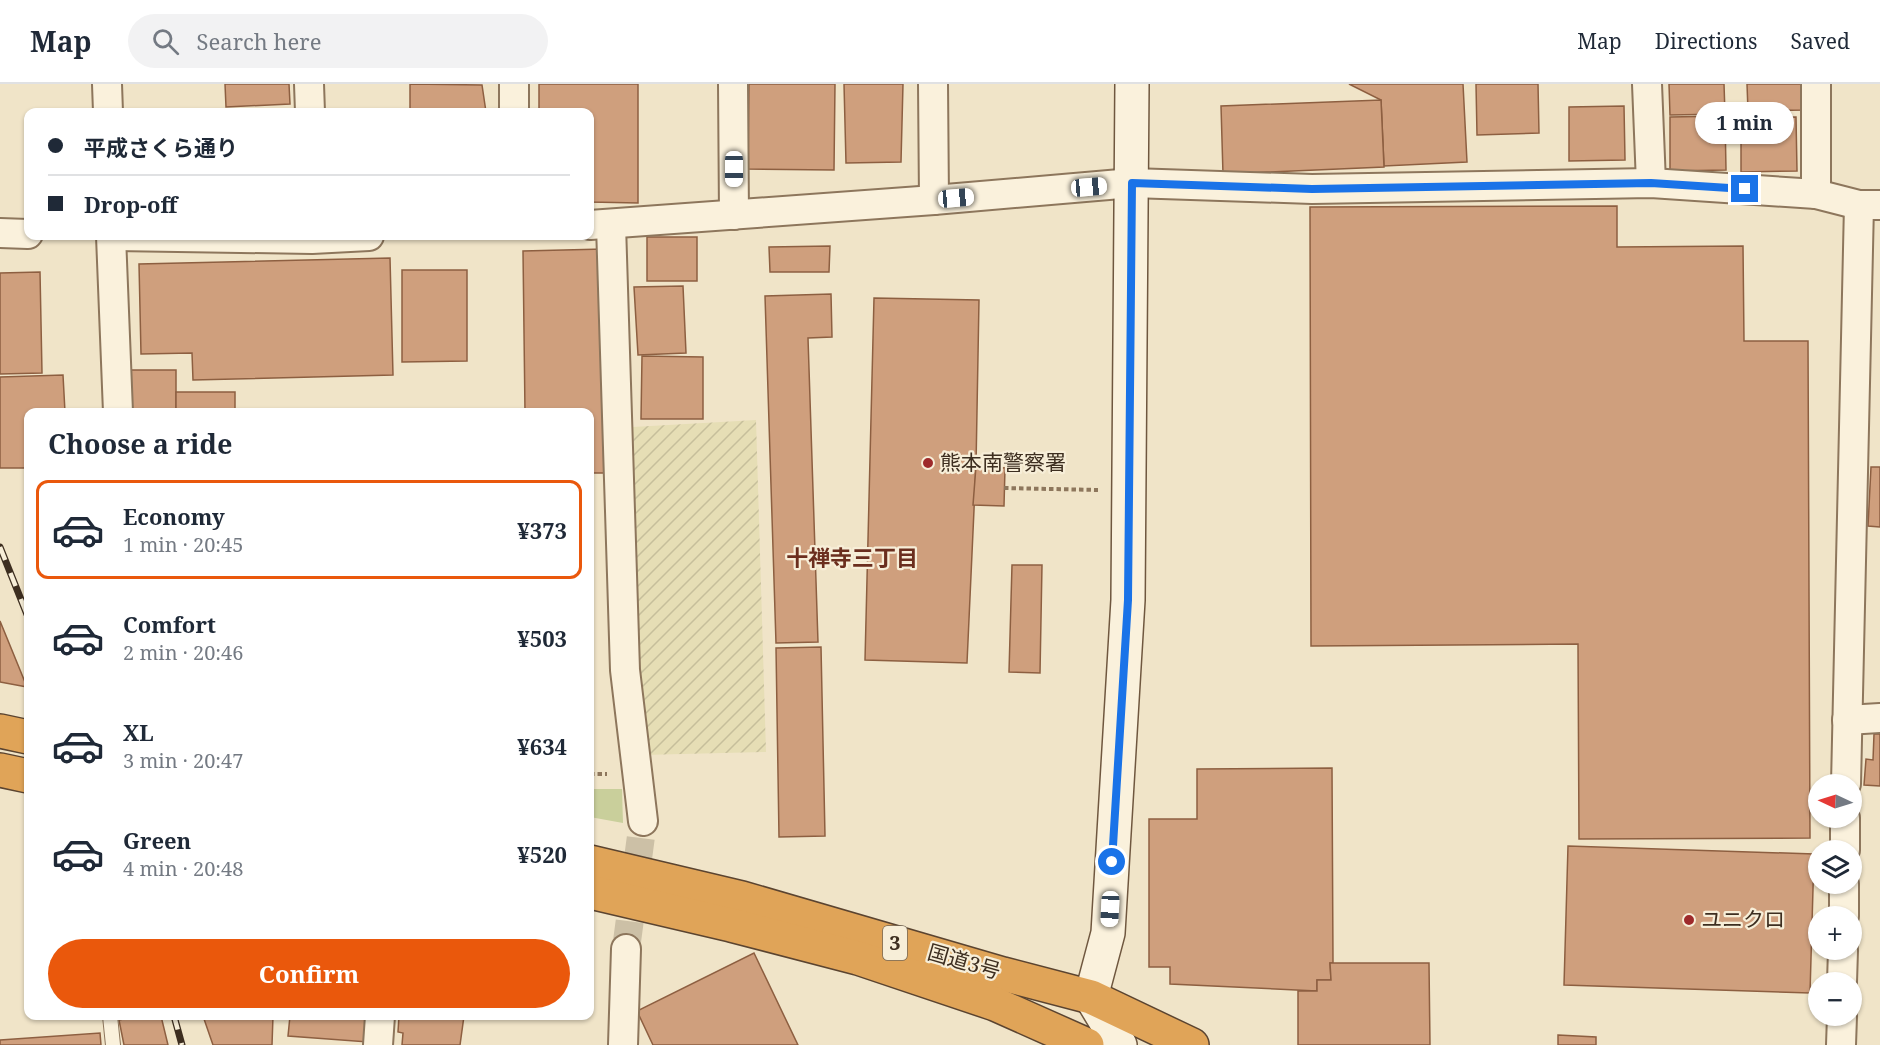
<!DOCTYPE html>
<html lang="en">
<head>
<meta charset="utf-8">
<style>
  :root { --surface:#fff; --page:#f2f2f3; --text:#1f2937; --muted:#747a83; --line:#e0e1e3; --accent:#ea580c }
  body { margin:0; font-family:"Noto Serif","Noto Sans JP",serif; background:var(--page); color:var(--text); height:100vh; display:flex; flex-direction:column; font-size:22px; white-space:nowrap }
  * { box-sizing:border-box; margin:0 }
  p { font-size:20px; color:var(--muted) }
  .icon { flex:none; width:33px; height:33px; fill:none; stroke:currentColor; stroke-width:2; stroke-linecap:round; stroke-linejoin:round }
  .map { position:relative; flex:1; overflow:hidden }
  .sheet { position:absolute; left:24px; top:324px; width:570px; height:612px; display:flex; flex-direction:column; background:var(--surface); border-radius:12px; box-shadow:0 2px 4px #0004 }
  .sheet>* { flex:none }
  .hud { position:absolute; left:24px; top:24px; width:570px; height:132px; border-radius:12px; box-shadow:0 2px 4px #0004; display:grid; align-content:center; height:132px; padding:0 24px; background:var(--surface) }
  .needle { width:39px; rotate:274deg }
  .controls { position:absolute; left:1808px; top:690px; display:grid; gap:12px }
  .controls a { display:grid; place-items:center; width:54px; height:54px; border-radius:50%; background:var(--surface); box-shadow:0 2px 4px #0004; font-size:30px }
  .end { position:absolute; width:27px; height:27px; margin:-14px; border:8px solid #1a73e8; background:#fff; box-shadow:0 0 0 3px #fff }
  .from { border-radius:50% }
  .bubble { position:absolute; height:42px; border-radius:21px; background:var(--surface); box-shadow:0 2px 4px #0004; font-size:20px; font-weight:700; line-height:42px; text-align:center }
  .car { position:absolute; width:18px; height:36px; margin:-18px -9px; border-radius:8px; box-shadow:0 0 4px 2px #0007; background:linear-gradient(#fff 24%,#345 0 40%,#fff 0 76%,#345 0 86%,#fff 0) }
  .hud b { display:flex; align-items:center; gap:21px; height:57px; font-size:22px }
  .hud b+b { border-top:2px solid var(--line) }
  .hud i { width:15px; height:15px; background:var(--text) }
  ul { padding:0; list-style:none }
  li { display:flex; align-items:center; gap:18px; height:99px; margin:0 12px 9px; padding:0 12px; border:3px solid transparent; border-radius:12px }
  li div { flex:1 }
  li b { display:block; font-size:22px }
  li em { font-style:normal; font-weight:700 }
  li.active { border-color:var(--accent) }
  li>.icon { width:54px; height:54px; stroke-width:1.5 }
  h2 { padding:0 24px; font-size:27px; line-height:72px }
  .primary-button { display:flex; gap:12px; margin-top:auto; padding:12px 24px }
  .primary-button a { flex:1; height:69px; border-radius:36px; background:var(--accent); color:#fff; font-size:24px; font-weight:700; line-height:69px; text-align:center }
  header { display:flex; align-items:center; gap:36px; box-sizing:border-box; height:84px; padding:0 30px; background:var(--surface); border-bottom:2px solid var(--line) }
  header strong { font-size:28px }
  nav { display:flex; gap:33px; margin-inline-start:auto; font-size:21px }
  .search { width:420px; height:54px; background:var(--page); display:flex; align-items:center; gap:15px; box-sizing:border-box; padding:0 21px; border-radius:33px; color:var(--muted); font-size:22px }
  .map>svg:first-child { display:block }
  .farmland { fill:url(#farmland-furrows) }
  .green { fill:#c9cf9b }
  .building { fill:#cf9f7d; stroke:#8d5f41; stroke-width:1.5 }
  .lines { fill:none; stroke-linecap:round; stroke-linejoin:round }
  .street-tunnel { stroke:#ccc0a6; stroke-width:28; stroke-dasharray:28 14; stroke-linecap:butt }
  .lane-casing { stroke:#8d765c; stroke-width:16 }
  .street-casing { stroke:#8d765c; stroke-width:32 }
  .secondary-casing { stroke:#6f573f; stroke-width:36 }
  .highway-casing { stroke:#5b4430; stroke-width:36 }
  .path { stroke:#8d765c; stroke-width:4; stroke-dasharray:4.5 3; stroke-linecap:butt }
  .lane { stroke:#faf1dc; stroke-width:14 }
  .street { stroke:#faf1dc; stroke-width:28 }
  .secondary { stroke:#faf1dc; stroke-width:33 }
  .highway { stroke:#e0a458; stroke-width:33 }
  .rail-casing { stroke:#3d2e20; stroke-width:7 }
  .rail { stroke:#f7eed8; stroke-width:4.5; stroke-dasharray:14; stroke-linecap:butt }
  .route { stroke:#1a73e8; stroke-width:8 }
  .poi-dot { fill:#9e2a2b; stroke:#f7eed8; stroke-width:2 }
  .labels { text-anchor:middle; stroke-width:4.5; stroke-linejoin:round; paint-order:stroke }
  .shield { fill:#f7eed8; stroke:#756857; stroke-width:1.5 }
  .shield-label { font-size:20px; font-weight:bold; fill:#3d2e20 }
  .poi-label { font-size:21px; fill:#3d2e20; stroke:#f7eed8; text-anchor:start }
  .street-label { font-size:21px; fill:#3d2e20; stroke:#f7eed8 }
  .neighbourhood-label { font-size:22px; font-weight:bold; fill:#6b2e1e; stroke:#f7eed8 }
</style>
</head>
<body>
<header>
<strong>Map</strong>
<div class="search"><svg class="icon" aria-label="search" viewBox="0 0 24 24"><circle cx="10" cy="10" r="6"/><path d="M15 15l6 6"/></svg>Search here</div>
<nav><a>Map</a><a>Directions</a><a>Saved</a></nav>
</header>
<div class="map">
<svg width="1880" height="961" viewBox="0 0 1880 961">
  <defs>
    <pattern id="farmland-furrows" width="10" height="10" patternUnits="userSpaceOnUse" patternTransform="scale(1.5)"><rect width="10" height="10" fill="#e6deb5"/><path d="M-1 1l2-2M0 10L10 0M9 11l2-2" fill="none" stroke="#c6bf9b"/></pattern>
  </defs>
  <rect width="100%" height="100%" fill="#f0e4c8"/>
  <!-- farmland -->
  <polygon class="farmland" points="756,336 766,668 642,671 633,343"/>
  <!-- green -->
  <polygon class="green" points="590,705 622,705 623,739 590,733"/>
  <!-- building -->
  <g class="building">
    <polygon points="225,0 289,0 290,20 226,23"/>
    <polygon points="410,0 482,1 486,28 410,25"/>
    <polygon points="539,0 638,0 638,119 590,118 590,28 539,28"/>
    <polygon points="749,0 835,0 834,86 748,85"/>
    <polygon points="844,0 903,0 901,78 846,79"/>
    <polygon points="1349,0 1463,0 1467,78 1384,82 1381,16"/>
    <polygon points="1476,0 1538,0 1539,49 1477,51"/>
    <polygon points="1669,0 1724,0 1725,30 1670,31"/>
    <polygon points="1747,0 1802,0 1803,26 1748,27"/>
    <polygon points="1381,16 1384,83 1223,90 1221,22"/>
    <polygon points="1624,22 1625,76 1569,77 1569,23"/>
    <polygon points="1725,32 1726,86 1670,87 1670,33"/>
    <polygon points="1796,33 1797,87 1741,88 1741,34"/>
    <polygon points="1617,122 1617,163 1743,162 1744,257 1808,257 1810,754 1579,755 1578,560 1311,562 1310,123"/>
    <rect x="647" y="153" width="50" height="44"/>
    <polygon points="830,162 829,188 770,188 769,163"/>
    <polygon points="604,165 607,389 590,389 590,328 525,328 523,167"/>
    <polygon points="390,174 393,291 193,296 192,269 141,270 139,180"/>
    <polygon points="402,186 467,186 467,277 402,278"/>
    <polygon points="40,188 42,289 0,290 0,189"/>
    <polygon points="683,202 686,269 638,271 634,203"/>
    <polygon points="831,210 832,253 808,254 818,558 776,559 765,212"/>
    <polygon points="874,214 979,216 976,382 967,579 865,576"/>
    <polygon points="642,272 703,273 703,335 641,335"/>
    <rect x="131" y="286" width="45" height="42"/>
    <polygon points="63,291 65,328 28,328 28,384 0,384 0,293"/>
    <rect x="176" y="308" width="59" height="20"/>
    <polygon points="976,382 1005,384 1004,422 973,421"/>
    <polygon points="1871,383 1880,383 1880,443 1868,442"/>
    <polygon points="1012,481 1042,481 1040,589 1009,588"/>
    <polygon points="0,537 27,603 0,598"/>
    <polygon points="821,563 825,752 779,753 776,564"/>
    <polygon points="1874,650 1880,650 1880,702 1864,701 1866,675 1873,676"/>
    <polygon points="1332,684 1333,879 1330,879 1331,896 1317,896 1317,907 1170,900 1170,883 1149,883 1149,735 1197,735 1197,685"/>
    <polygon points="1568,762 1814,770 1810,909 1564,901"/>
    <polygon points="754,869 798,961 653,961 637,927"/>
    <polygon points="1330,879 1429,879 1430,961 1298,961 1298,907 1317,907 1317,896 1331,896"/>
    <polygon points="137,932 161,932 168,961 124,961 119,936"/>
    <polygon points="203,932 273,932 272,961 213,961"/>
    <polygon points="290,932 371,932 368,958 288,952"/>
    <polygon points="399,932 464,932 460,961 402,961 403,949 398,948"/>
    <polygon points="100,949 101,961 0,961 0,956"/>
    <polygon points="1558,951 1596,953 1596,961 1558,961"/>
  </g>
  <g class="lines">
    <!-- street-tunnel -->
    <polyline class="street-tunnel" points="626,865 643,737"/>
    <defs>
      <polyline id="lane" points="110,932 113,961"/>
      <g id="street">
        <polyline points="107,0 108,28"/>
        <polyline points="309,0 310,28"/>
        <polyline points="514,0 514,28"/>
        <polyline points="733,0 734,131"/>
        <polyline points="933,0 934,116"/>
        <polyline points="1647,0 1651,99"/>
        <polyline points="1816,0 1816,110"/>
        <polyline points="590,141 934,116 1132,99 1312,105 1651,99 1816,110 1859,121 1880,121"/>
        <polyline points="611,141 625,586 643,737"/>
        <polyline points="0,149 28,150"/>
        <polyline points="111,152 118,328"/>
        <polyline points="115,152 312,155 369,152"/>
        <polyline points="1847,636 1880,634"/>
        <polyline points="1846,700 1859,121"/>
        <polyline points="1845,766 1845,734"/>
        <polyline points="1844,832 1844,800"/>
        <polyline points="1842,898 1843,866"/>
        <polyline points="378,961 380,932"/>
        <polyline points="623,961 626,865"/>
        <polyline points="1841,961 1842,932"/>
      </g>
      <polyline id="secondary" points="1120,961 1091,913 1108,849 1128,516 1132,0"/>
      <g id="highway">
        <polyline points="0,647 28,653"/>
        <polyline points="0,686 28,692"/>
        <polyline points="590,778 742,814 1003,890 1091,913 1192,961"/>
        <polyline points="590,808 731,841 858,874 995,920 1087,961"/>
      </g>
    </defs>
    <!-- lane casing -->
    <use href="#lane" class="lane-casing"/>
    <!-- street casing -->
    <use href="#street" class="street-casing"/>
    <!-- secondary casing -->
    <use href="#secondary" class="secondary-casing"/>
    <!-- highway casing -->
    <use href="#highway" class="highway-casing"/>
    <!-- path -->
    <g class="path">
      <polyline points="1004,404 1098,406"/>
      <polyline points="590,690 607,690"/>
    </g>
    <!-- lane -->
    <use href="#lane" class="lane"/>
    <!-- street -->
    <use href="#street" class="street"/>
    <!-- secondary -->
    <use href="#secondary" class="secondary"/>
    <!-- highway -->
    <use href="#highway" class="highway"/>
    <defs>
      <g id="rail">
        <polyline points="0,463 28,533"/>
        <polyline points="174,932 182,961"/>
      </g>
    </defs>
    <!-- rail casing -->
    <use href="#rail" class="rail-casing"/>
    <!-- rail -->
    <use href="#rail" class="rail"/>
  </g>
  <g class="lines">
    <!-- route -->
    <polyline class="route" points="1112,778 1128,516 1132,99 1312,105 1651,99 1745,105"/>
  </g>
  <!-- markers -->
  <g class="poi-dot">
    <circle cx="928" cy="379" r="6"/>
    <circle cx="1689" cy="836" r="6"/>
  </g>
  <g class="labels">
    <!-- shield labels -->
    <rect class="shield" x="883" y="842" width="24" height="34" rx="4.5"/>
    <g class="shield-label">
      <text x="895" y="866">3</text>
    </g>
    <!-- poi labels -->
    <g class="poi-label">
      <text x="940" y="386">熊本南警察署</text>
      <text x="1701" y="843">ユニクロ</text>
    </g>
    <!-- street labels -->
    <g class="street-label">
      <text transform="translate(964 878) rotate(16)" y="7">国道3号</text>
    </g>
    <!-- neighbourhood labels -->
    <g class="neighbourhood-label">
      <text x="852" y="482">十禅寺三丁目</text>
    </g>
  </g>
</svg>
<div class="controls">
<a><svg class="needle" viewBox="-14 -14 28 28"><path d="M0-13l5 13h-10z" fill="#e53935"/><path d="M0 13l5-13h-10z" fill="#747a83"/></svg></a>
<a><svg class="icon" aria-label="layers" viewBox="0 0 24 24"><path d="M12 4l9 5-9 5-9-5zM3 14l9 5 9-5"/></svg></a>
<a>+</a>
<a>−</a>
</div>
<i class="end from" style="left:1112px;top:778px"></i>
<i class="end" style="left:1745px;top:105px"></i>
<div class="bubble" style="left:1695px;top:18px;width:99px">1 min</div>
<i class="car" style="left:734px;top:85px;rotate:180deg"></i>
<i class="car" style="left:1089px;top:103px;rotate:85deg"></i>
<i class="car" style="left:956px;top:114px;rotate:85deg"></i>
<i class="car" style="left:1110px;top:825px;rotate:183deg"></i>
<div class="hud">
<b><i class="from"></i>平成さくら通り</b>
<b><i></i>Drop-off</b>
</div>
<section class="sheet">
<h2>Choose a ride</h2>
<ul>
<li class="active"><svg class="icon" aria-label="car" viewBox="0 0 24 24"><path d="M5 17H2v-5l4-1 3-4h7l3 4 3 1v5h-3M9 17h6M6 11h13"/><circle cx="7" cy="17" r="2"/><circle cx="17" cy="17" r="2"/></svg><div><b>Economy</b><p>1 min · 20:45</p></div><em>¥373</em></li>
<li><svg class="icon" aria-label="car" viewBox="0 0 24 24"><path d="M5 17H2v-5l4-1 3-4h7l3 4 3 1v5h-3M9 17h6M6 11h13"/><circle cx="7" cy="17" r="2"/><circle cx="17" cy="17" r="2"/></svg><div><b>Comfort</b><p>2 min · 20:46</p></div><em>¥503</em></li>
<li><svg class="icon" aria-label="car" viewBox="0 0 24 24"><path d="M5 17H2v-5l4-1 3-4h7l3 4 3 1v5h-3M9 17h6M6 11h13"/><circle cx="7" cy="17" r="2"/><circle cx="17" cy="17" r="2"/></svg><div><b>XL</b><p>3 min · 20:47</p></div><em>¥634</em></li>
<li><svg class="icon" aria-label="car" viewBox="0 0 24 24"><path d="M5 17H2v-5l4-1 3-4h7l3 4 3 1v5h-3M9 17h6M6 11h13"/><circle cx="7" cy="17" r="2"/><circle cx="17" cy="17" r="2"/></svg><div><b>Green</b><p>4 min · 20:48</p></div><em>¥520</em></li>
</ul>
<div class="primary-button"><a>Confirm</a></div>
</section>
</div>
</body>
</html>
